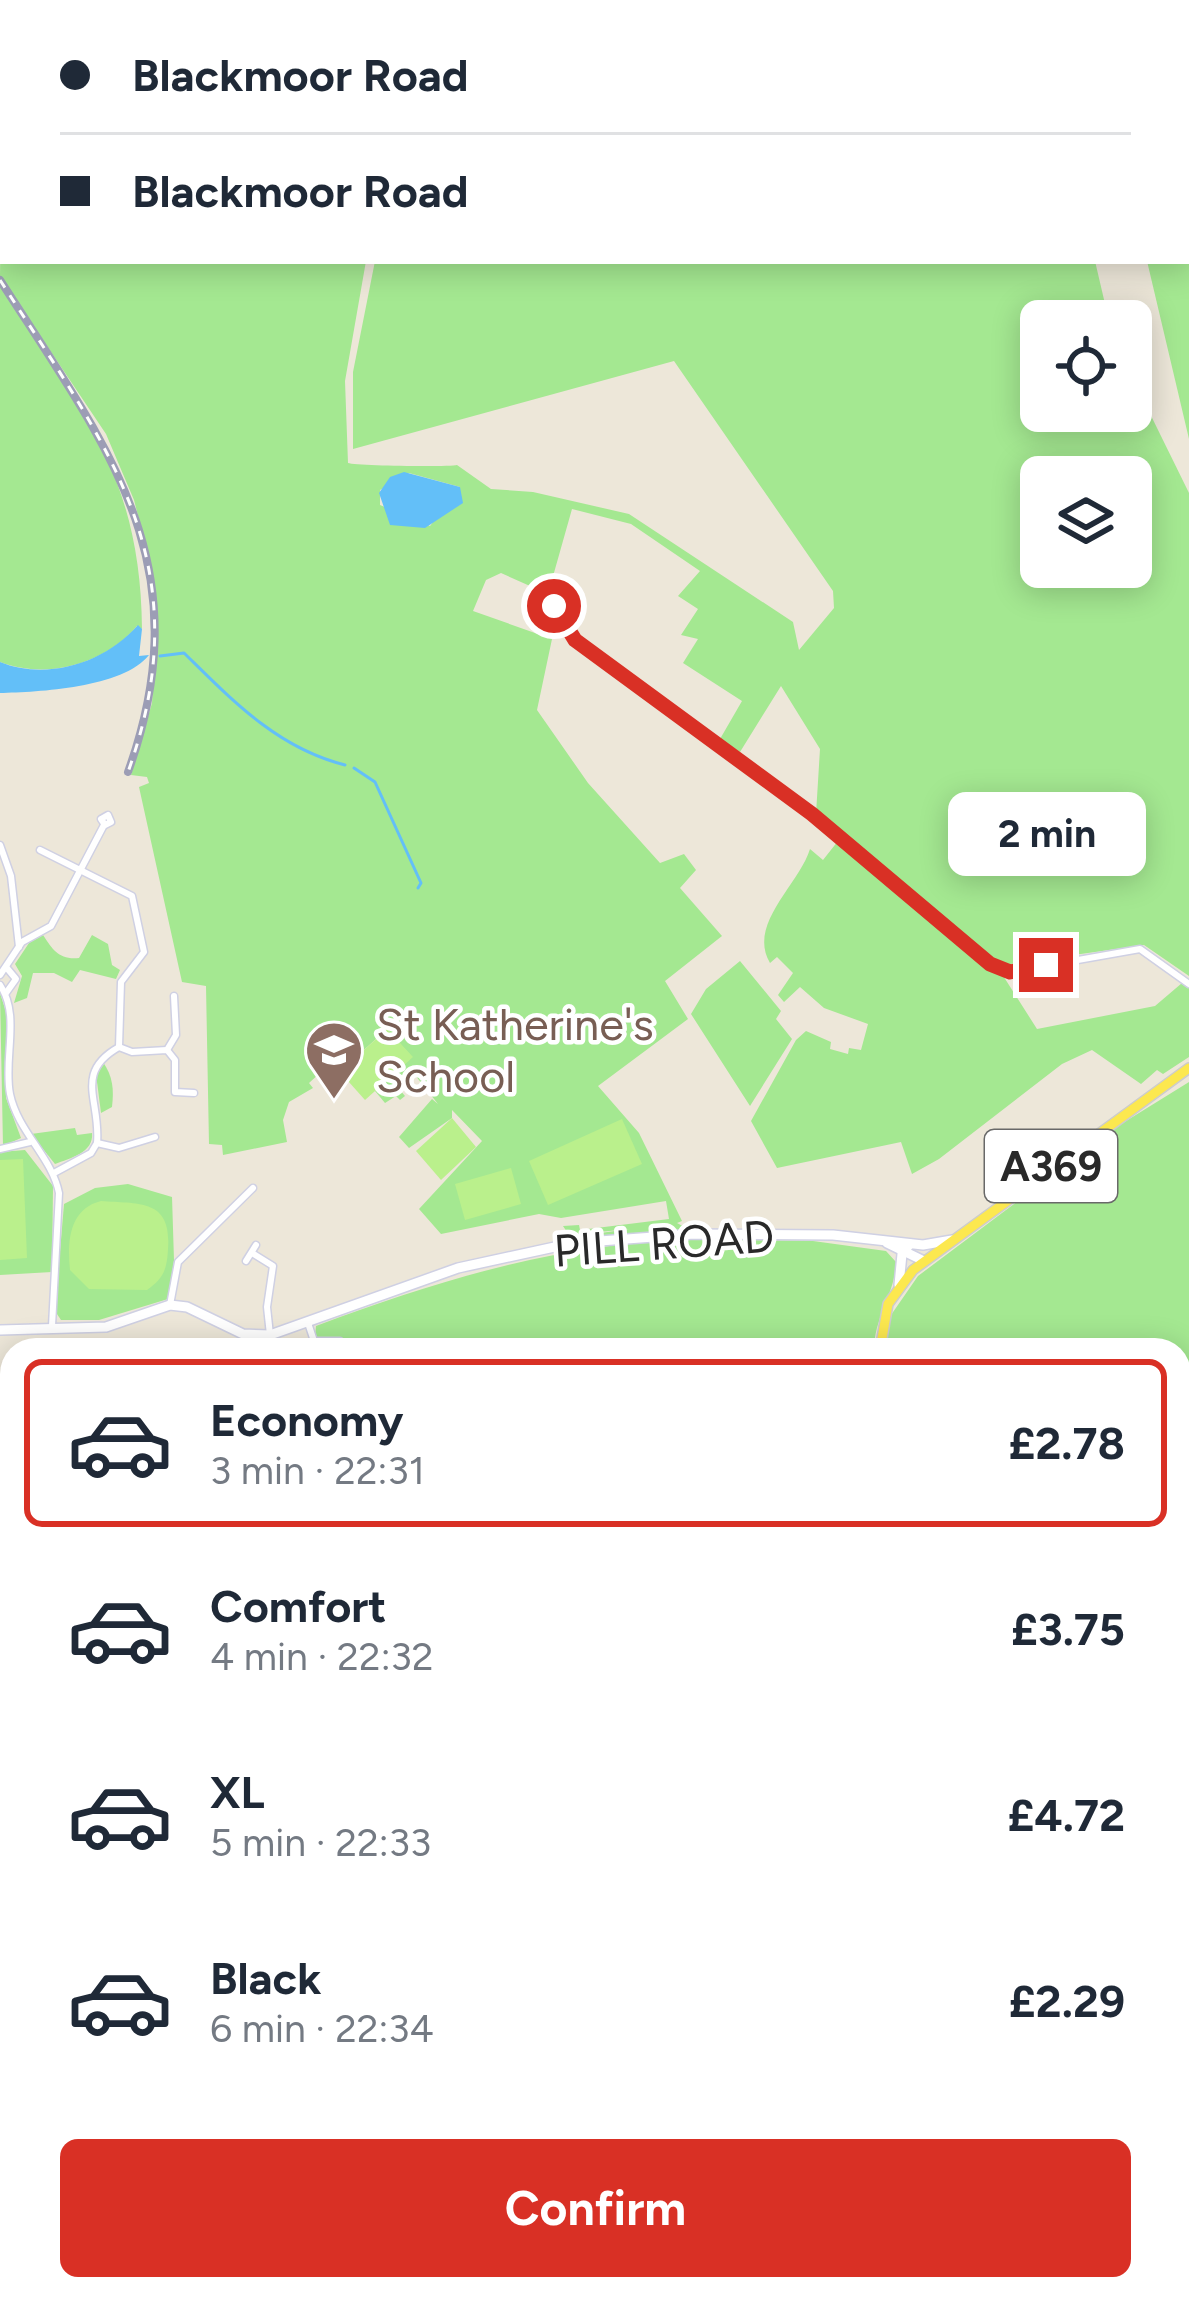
<!DOCTYPE html>
<html lang="en">
<head>
<meta charset="utf-8">
<style>
  :root { --surface:#fff; --page:#f2f2f3; --text:#1f2937; --muted:#747a83; --line:#e0e1e3; --accent:#d93025 }
  body { margin:0; font-family:Figtree,sans-serif; background:var(--page); color:var(--text); height:100vh; display:flex; flex-direction:column; font-size:45px; white-space:nowrap }
  * { box-sizing:border-box; margin:0 }
  p { font-size:39px; color:var(--muted) }
  .icon { flex:none; width:66px; height:66px; fill:none; stroke:currentColor; stroke-width:2; stroke-linecap:round; stroke-linejoin:round }
  .map { position:relative; flex:1; overflow:hidden }
  .details { position:absolute; left:0px; top:1338px; width:1191px; height:963px; display:flex; flex-direction:column; background:var(--surface); border-radius:36px 36px 0 0; box-shadow:0 6px 30px #0003 }
  .details>* { flex:none }
  .top-card { position:absolute; left:0px; top:0px; width:1191px; height:264px; box-shadow:0 6px 30px #0003; display:grid; align-content:center; height:264px; padding:0 60px; background:var(--surface) }
  .controls { position:absolute; left:1020px; top:300px; display:grid; gap:24px }
  .controls a { display:grid; place-items:center; width:132px; height:132px; border-radius:18px; background:var(--surface); box-shadow:0 6px 30px #0003; font-size:60px }
  .end { position:absolute; width:54px; height:54px; margin:-27px; border:15px solid #d93025; background:#fff; box-shadow:0 0 0 6px #fff }
  .from { border-radius:50% }
  .bubble { position:absolute; height:84px; border-radius:18px; background:var(--surface); box-shadow:0 6px 30px #0003; font-size:39px; font-weight:700; line-height:84px; text-align:center }
  .top-card b { display:flex; align-items:center; gap:42px; height:114px; font-size:45px }
  .top-card b+b { border-top:3px solid var(--line) }
  .top-card i { width:30px; height:30px; background:var(--text) }
  ul { padding:21px 0 0; list-style:none }
  li { display:flex; align-items:center; gap:36px; height:168px; margin:0 24px 18px; padding:0 36px; border:6px solid transparent; border-radius:18px }
  li div { flex:1 }
  li b { display:block; font-size:45px }
  li em { font-style:normal; font-weight:700 }
  li.active { border-color:var(--accent) }
  li>.icon { width:108px; height:108px; stroke-width:1.5 }
  .cta { display:flex; gap:24px; margin-top:auto; padding:24px 60px }
  .cta a { flex:1; height:138px; border-radius:18px; background:var(--accent); color:#fff; font-size:48px; font-weight:700; line-height:138px; text-align:center }
  .map>svg:first-child { display:block }
  .green { fill:#a4e891; fill-rule:evenodd }
  .pitch { fill:#baf08c }
  .water { fill:#63bff8 }
  .lines { fill:none; stroke-linecap:round; stroke-linejoin:round }
  .stream { stroke:#63bff8; stroke-width:3 }
  .street-casing { stroke:#cfd0e3; stroke-width:9 }
  .secondary-casing { stroke:#cfd0e3; stroke-width:12 }
  .primary-casing { stroke:#ccc; stroke-width:12 }
  .street { stroke:#fff; stroke-width:6 }
  .secondary { stroke:#fff; stroke-width:9 }
  .primary { stroke:#fce84f; stroke-width:9 }
  .rail-casing { stroke:#9c9db5; stroke-width:8 }
  .rail { stroke:#fff; stroke-width:3; stroke-dasharray:9; stroke-linecap:butt }
  .route { stroke:#d93025; stroke-width:15 }
  .labels { text-anchor:middle; stroke-width:9; stroke-linejoin:round; paint-order:stroke }
  .shield { fill:#fff; stroke:#696969; stroke-width:3 }
  .shield-label { font-size:42px; font-weight:bold; fill:#292929 }
  .education-label { font-size:45px; fill:#785e54; stroke:#fff; text-anchor:start }
  .street-label { font-size:45px; fill:#292929; stroke:#fff }
</style>
</head>
<body>
<div class="map">
<svg width="1189" height="2300" viewBox="0 0 1189 2300">
  <rect width="100%" height="100%" fill="#ede7d9"/>
  <!-- green -->
  <g class="green">
    <polygon points="0,0 245,0 3,3 0,37"/>
    <polygon points="412,0 1181,0 411,3"/>
    <path d="M 3,45 L 3,261 L 366,261 L 345,381 L 348,463 C 356,466 450,467 457,465 L 491,489 L 533,492 L 629,514 L 793,622 L 799,650 L 834,608 L 833,591 L 674,361 L 353,449 L 353,372 L 375,261 L 1095,261 L 1109,321 L 1041,321 L 1041,411 L 1131,411 L 1131,375 L 1189,493 L 1189,976 L 1144,945 L 997,966 L 816,814 L 820,749 L 781,686 L 740,752 L 720,739 L 742,701 L 683,663 L 698,639 L 681,635 L 698,609 L 678,596 L 700,571 L 631,524 L 572,509 L 548,594 L 501,573 L 486,580 L 473,611 L 552,639 L 537,710 L 588,783 L 660,863 L 684,854 L 696,870 L 680,888 L 722,936 L 665,981 L 688,1019 L 598,1086 L 639,1133 L 682,1221 L 677,1223 L 690,1230 L 576,1240 L 572,1237 L 629,1229 L 569,1235 L 563,1226 L 579,1225 L 580,1230 L 669,1219 L 666,1201 L 561,1218 L 539,1214 L 441,1234 L 419,1209 L 482,1141 L 452,1110 L 452,1118 L 409,1148 L 399,1137 L 432,1099 L 438,1104 L 411,1070 L 395,1084 L 405,1096 L 400,1100 L 396,1096 L 385,1103 L 375,1091 L 412,1057 L 387,1029 L 344,1068 L 331,1063 L 309,1083 L 313,1088 L 289,1102 L 283,1120 L 287,1142 L 223,1155 L 222,1145 L 209,1144 L 206,986 L 182,982 L 139,787 L 149,783 L 147,777 L 131,775 L 152,703 L 156,636 L 149,559 L 134,500 L 106,434 L 0,276 ZM 409,473 L 460,487 L 430,526 L 380,505 L 380,490 ZM 1041,477 L 1131,477 L 1131,567 L 1041,567 Z"/>
    <polygon points="1188,145 1189,148 1189,439 1147,261 1188,261"/>
    <path d="M 0,283 C 80,406 141,476 142,629 L 137,626 C 105,664 47,680 0,662 Z"/>
    <path d="M 838,841 L 989,969 L 1002,974 L 1037,1029 L 1155,1006 L 1182,983 L 1189,988 L 1189,1057 L 1163,1074 L 1157,1070 L 1141,1084 L 1092,1050 L 1062,1064 L 939,1159 L 912,1174 L 901,1142 L 777,1168 L 751,1121 L 796,1040 L 806,1031 L 831,1042 L 830,1049 L 848,1054 L 849,1048 L 861,1050 L 868,1024 L 824,1008 L 800,987 L 784,1002 L 778,995 L 793,973 L 777,957 L 770,963 C 747,924 799,885 810,849 L 823,860 Z"/>
    <path d="M 43,935 C 53,950 59,960 79,958 L 92,935 L 108,944 L 112,965 L 120,970 L 116,979 L 80,970 L 72,982 L 54,973 L 33,973 L 27,998 L 14,1003 L 22,976 L 15,964 L 29,943 Z"/>
    <polygon points="740,961 781,1011 776,1019 792,1039 750,1106 691,1014 706,989"/>
    <polygon points="0,993 6,1012 6,1098 21,1138 3,1146"/>
    <path d="M 103,1062 C 113,1077 114,1089 112,1107 L 101,1113 L 96,1074 Z"/>
    <polygon points="1189,1082 1189,2052 1179,2060 1179,1350 889,1350 886,1345 891,1315 918,1276 1118,1126"/>
    <path d="M 75,1128 L 77,1135 L 92,1133 C 94,1153 70,1158 55,1164 L 31,1134 Z"/>
    <polygon points="25,1150 53,1186 52,1272 0,1275 0,1152"/>
    <polygon points="128,1184 172,1197 174,1261 168,1299 99,1320 61,1320 55,1311 64,1204 95,1188"/>
    <path d="M 690,1239 L 813,1241 L 886,1251 L 896,1262 C 896,1291 874,1317 874,1350 L 379,1350 L 315,1337 L 316,1326 C 442,1279 554,1245 690,1239 Z"/>
    <polygon points="0,1436 12,1437 12,1494 0,1487"/>
    <polygon points="12,1758 12,1868 0,1858 0,1780"/>
    <polygon points="12,1992 12,2093 0,2079 0,1996"/>
    <polygon points="1189,2058 1189,2272 1179,2263 1179,2066"/>
    <polygon points="1179,2275 1189,2275 1189,2300 1113,2300 1125,2289 1179,2289"/>
  </g>
  <!-- pitch -->
  <g class="pitch">
    <polygon points="387,1029 413,1057 365,1100 340,1072"/>
    <polygon points="452,1118 476,1147 441,1180 416,1151"/>
    <polygon points="622,1119 642,1164 548,1205 529,1161"/>
    <polygon points="23,1159 27,1258 0,1260 0,1160"/>
    <polygon points="511,1168 521,1204 465,1220 455,1184"/>
    <path d="M 101,1201 C 140,1204 172,1199 168,1249 C 167,1269 164,1278 147,1290 L 89,1289 L 70,1270 C 67,1242 69,1209 101,1201 Z"/>
  </g>
  <!-- water -->
  <g class="water">
    <polygon points="404,472 460,487 463,503 425,528 390,525 379,493 390,477"/>
    <path d="M 138,625 L 142,629 L 139,656 L 149,655 C 123,688 38,692 0,693 L 0,662 C 47,681 105,663 138,625 Z"/>
  </g>
  <g class="lines">
    <!-- stream -->
    <g class="stream">
      <path d="M 160,656 L 184,653 C 232,700 277,748 345,765"/>
      <polyline points="354,768 375,782 421,883 418,888"/>
      <polyline points="0,1457 12,1455"/>
      <polyline points="1179,1670 1189,1682"/>
    </g>
    <defs>
      <g id="street">
        <polyline points="541,596 575,640 812,814 996,968 1010,972 1140,949 1189,984"/>
        <polygon points="108,815 111,822 105,825 101,819"/>
        <polyline points="0,845 11,876 19,947"/>
        <path d="M 40,850 L 132,896 L 144,952 L 121,982 L 119,1047 C 73,1073 101,1101 97,1143 L 91,1153 L 54,1173"/>
        <polyline points="0,975 22,942 51,926 104,825"/>
        <path d="M 0,985 C 21,1016 3,1058 10,1094 C 18,1132 52,1157 59,1193 L 52,1326"/>
        <polyline points="6,993 16,979 6,967"/>
        <polyline points="119,1047 132,1052 167,1050 175,1060 175,1092 194,1093"/>
        <polyline points="167,1050 176,1035 174,996"/>
        <polyline points="97,1143 119,1148 155,1137"/>
        <polyline points="0,1149 30,1142"/>
        <polyline points="252,1253 273,1266 267,1307 270,1335"/>
        <polyline points="246,1261 256,1245"/>
        <polyline points="170,1305 178,1262 253,1188"/>
        <polyline points="308,1323 314,1341 310,1350"/>
        <polyline points="314,1341 340,1341 352,1350"/>
        <polyline points="0,1619 12,1648"/>
        <polyline points="0,1694 12,1674"/>
        <polyline points="706,2300 708,2289"/>
      </g>
      <g id="secondary">
        <polyline points="887,1243 924,1261"/>
        <polyline points="899,1285 902,1254 910,1244"/>
        <polyline points="0,1330 106,1327 170,1305 187,1307 243,1334 270,1335 458,1268 573,1243 694,1234 833,1235 923,1245 952,1240"/>
      </g>
      <g id="primary">
        <polyline points="880,1350 888,1304 913,1270 1189,1068"/>
        <polyline points="309,2300 318,2289"/>
      </g>
    </defs>
    <!-- street casing -->
    <use href="#street" class="street-casing"/>
    <!-- secondary casing -->
    <use href="#secondary" class="secondary-casing"/>
    <!-- primary casing -->
    <use href="#primary" class="primary-casing"/>
    <!-- street -->
    <use href="#street" class="street"/>
    <!-- secondary -->
    <use href="#secondary" class="secondary"/>
    <!-- primary -->
    <use href="#primary" class="primary"/>
    <defs>
      <path id="rail" d="M 0,280 C 107,447 203,563 128,772"/>
    </defs>
    <!-- rail casing -->
    <use href="#rail" class="rail-casing"/>
    <!-- rail -->
    <use href="#rail" class="rail"/>
  </g>
  <g class="lines">
    <!-- route -->
    <polyline class="route" points="554,606 575,640 812,814 990,964 1010,972 1046,965"/>
  </g>
  <!-- icons -->
  <defs>
    <symbol id="school-pin" viewBox="-11 -11 22 30"><path d="M0 17L-7.5 6A9.5 9.5 0 1 1 7.5 6Z" fill="#8d6e63" stroke="#fff"/><path d="M0-5L7-2L0 1L-7-2ZM-4 1L0 2.5L4 1V4Q0 6-4 4Z" fill="#fff"/></symbol>
  </defs>
  <g fill-rule="evenodd">
    <use href="#school-pin" x="301" y="1017" width="66" height="90"/>
  </g>
  <g class="labels">
    <!-- shield labels -->
    <rect class="shield" x="985" y="1130" width="132" height="72" rx="9"/>
    <g class="shield-label">
      <text x="1051" y="1181">A369</text>
    </g>
    <!-- education labels -->
    <g class="education-label">
      <text x="376" y="1040">St Katherine's<tspan x="376" dy="52">School</tspan></text>
    </g>
    <!-- street labels -->
    <g class="street-label">
      <text transform="translate(664 1243) rotate(-4)" y="16">PILL ROAD</text>
    </g>
  </g>
</svg>
<div class="controls">
<a><svg class="icon" aria-label="locate" viewBox="0 0 24 24"><circle cx="12" cy="12" r="6"/><path d="M12 2v4M12 18v4M2 12h4M18 12h4"/></svg></a>
<a><svg class="icon" aria-label="layers" viewBox="0 0 24 24"><path d="M12 4l9 5-9 5-9-5zM3 14l9 5 9-5"/></svg></a>
</div>
<i class="end from" style="left:554px;top:606px"></i>
<i class="end" style="left:1046px;top:965px"></i>
<div class="bubble" style="left:948px;top:792px;width:198px">2 min</div>
<div class="top-card">
<b><i class="from"></i>Blackmoor Road</b>
<b><i></i>Blackmoor Road</b>
</div>
<section class="details">
<ul>
<li class="active"><svg class="icon" aria-label="car" viewBox="0 0 24 24"><path d="M5 17H2v-5l4-1 3-4h7l3 4 3 1v5h-3M9 17h6M6 11h13"/><circle cx="7" cy="17" r="2"/><circle cx="17" cy="17" r="2"/></svg><div><b>Economy</b><p>3 min · 22:31</p></div><em>£2.78</em></li>
<li><svg class="icon" aria-label="car" viewBox="0 0 24 24"><path d="M5 17H2v-5l4-1 3-4h7l3 4 3 1v5h-3M9 17h6M6 11h13"/><circle cx="7" cy="17" r="2"/><circle cx="17" cy="17" r="2"/></svg><div><b>Comfort</b><p>4 min · 22:32</p></div><em>£3.75</em></li>
<li><svg class="icon" aria-label="car" viewBox="0 0 24 24"><path d="M5 17H2v-5l4-1 3-4h7l3 4 3 1v5h-3M9 17h6M6 11h13"/><circle cx="7" cy="17" r="2"/><circle cx="17" cy="17" r="2"/></svg><div><b>XL</b><p>5 min · 22:33</p></div><em>£4.72</em></li>
<li><svg class="icon" aria-label="car" viewBox="0 0 24 24"><path d="M5 17H2v-5l4-1 3-4h7l3 4 3 1v5h-3M9 17h6M6 11h13"/><circle cx="7" cy="17" r="2"/><circle cx="17" cy="17" r="2"/></svg><div><b>Black</b><p>6 min · 22:34</p></div><em>£2.29</em></li>
</ul>
<div class="cta"><a>Confirm</a></div>
</section>
</div>
</body>
</html>
